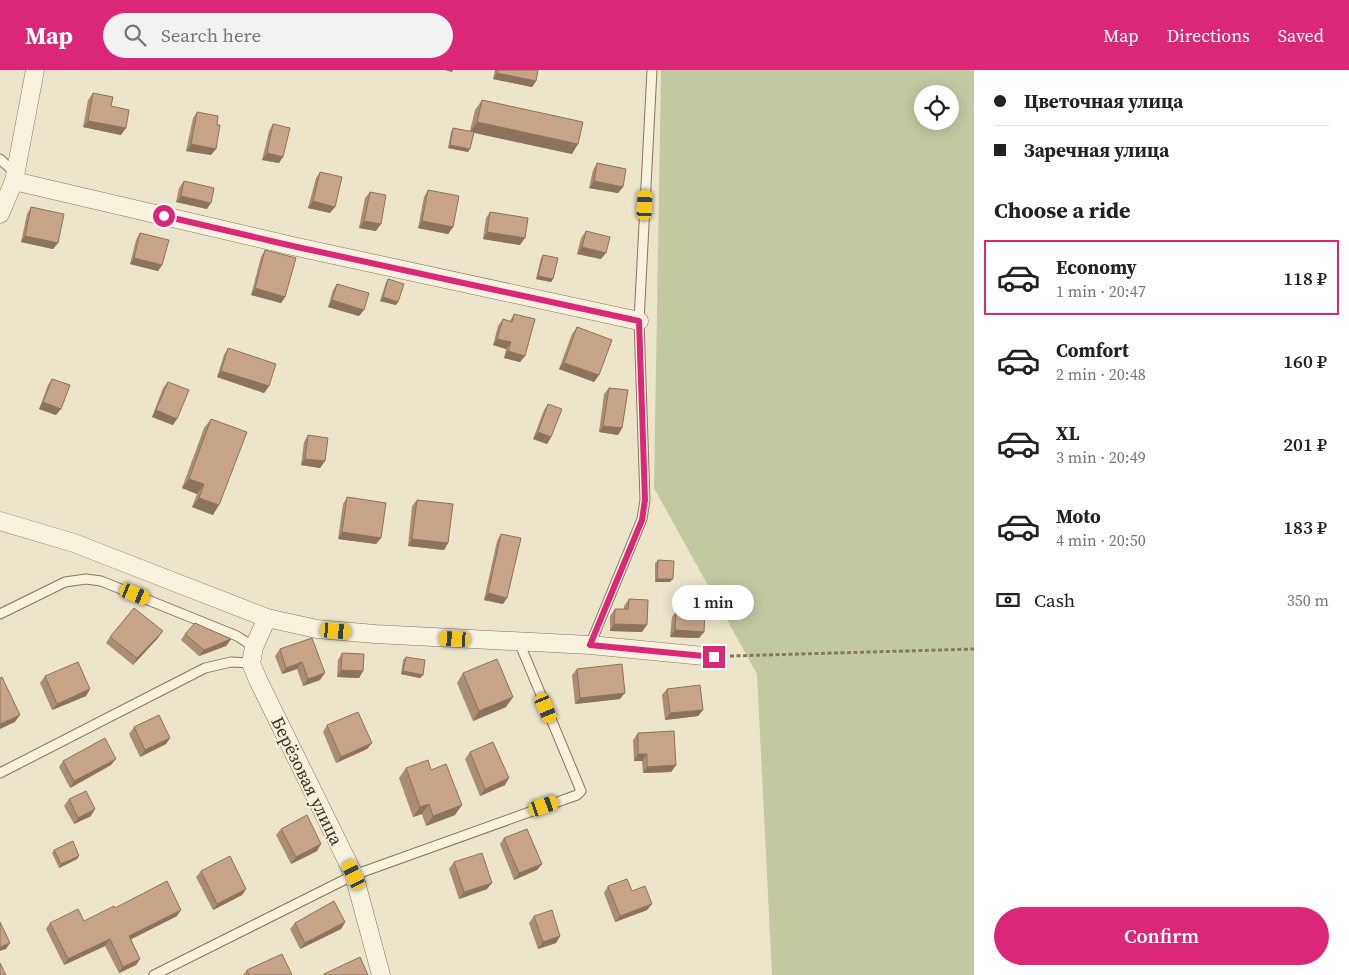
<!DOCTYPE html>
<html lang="en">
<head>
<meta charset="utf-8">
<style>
  :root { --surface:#fff; --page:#f2f2f2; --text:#222; --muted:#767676; --line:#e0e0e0; --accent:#db2777 }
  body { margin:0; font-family:"Source Serif 4",serif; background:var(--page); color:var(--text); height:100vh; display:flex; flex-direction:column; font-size:19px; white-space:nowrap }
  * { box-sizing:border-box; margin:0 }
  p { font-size:16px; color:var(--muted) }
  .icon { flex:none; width:28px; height:28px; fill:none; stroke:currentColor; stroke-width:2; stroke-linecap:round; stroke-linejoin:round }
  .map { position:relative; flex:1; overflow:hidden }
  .sheet { display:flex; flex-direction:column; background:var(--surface); width:375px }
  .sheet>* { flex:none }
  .guide { display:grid; align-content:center; height:110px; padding:0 20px; background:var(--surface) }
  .buttons { position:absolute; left:914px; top:15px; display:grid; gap:10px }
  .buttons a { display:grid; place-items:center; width:45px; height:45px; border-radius:50%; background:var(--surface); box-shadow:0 2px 12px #0003; font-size:25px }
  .end { position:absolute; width:22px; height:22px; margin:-11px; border:6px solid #db2777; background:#fff; box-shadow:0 0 0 2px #fff }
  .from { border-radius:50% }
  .bubble { position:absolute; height:35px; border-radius:18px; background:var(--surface); box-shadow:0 2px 12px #0003; font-size:16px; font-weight:600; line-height:35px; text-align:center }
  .car { position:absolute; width:15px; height:30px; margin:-15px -8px; border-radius:6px; box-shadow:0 0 4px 1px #0007; background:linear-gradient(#f5c518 24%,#345 0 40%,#f5c518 0 76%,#345 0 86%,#f5c518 0) }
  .guide b { display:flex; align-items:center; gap:18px; height:48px; font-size:19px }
  .guide b+b { border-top:1px solid var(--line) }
  .guide i { width:12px; height:12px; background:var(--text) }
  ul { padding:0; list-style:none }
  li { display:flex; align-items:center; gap:15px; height:75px; margin:0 10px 8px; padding:0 10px; border:2px solid transparent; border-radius:0px }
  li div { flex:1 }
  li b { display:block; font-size:19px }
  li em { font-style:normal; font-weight:600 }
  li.on { border-color:var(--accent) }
  li>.icon { width:45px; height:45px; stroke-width:1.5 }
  h2 { padding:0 20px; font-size:22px; line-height:60px }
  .pay { display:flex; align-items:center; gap:12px; height:55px; padding:0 20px; font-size:19px }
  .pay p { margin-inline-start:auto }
  .primary-button { display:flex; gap:10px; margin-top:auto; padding:10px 20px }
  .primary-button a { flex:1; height:58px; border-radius:30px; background:var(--accent); color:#fff; font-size:20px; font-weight:600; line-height:58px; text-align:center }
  header { display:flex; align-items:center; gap:30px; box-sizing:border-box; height:70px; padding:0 25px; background:var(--accent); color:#fff }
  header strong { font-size:24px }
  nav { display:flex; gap:28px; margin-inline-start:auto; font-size:18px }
  .search { width:350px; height:45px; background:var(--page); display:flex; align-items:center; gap:12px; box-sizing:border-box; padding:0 18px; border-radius:28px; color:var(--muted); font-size:19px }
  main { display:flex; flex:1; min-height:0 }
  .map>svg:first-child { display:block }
  .green { fill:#c2c9a0; fill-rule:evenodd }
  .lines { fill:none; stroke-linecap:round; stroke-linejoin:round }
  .lane-casing { stroke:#877761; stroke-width:11 }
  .street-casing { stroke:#877761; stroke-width:19 }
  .path { stroke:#877761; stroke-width:3; stroke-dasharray:4 2.5; stroke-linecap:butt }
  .lane { stroke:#f7f1de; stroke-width:9 }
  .street { stroke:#f7f1de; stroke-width:18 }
  .wall { fill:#aa8d72 }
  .shaded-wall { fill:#8b735d }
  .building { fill:#c6a485; stroke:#8b735d }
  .route { stroke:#db2777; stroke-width:6 }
  .labels { text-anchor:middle; stroke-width:4; stroke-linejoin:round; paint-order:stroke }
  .street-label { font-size:18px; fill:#392f23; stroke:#f4eeda }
</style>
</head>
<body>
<header>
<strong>Map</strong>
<div class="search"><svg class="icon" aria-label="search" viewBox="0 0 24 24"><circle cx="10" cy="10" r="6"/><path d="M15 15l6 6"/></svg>Search here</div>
<nav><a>Map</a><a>Directions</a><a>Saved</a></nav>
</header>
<main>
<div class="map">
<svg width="974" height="905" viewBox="0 0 974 905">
  <rect width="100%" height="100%" fill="#ece4cb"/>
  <!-- green -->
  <path class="green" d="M 661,0 L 974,0 L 974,905 L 772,905 L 757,604 L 654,418 ZM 922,24 L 950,24 L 950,51 L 922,51 Z"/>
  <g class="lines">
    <defs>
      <g id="lane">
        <polyline points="0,89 15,103"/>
        <polyline points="0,544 65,512 86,509 101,511 237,566 254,577"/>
        <polyline points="590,575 642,449 645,430 639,251 652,0"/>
        <polyline points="0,703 205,598 231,592 251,593"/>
        <polyline points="154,905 354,805 577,725 581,721 519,572"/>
      </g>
      <g id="street">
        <polyline points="14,111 297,177 639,251"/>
        <polyline points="0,144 14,111 35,0"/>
        <polyline points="0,451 74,473 267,548 317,559 375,564 590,575 714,587"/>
        <polyline points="267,548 254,577 251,593 258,610 354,805 381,905"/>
      </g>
    </defs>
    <!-- lane casing -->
    <use href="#lane" class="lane-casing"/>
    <!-- street casing -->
    <use href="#street" class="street-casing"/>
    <!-- path -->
    <polyline class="path" points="730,586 974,579"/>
    <!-- lane -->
    <use href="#lane" class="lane"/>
    <!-- street -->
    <use href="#street" class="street"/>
  </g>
  <!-- wall -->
  <g class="wall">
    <polygon points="495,0 538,0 536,11 532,17 493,9"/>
    <polygon points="93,23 111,36 121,65 83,57 88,30"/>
    <polygon points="482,30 572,84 474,62 468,82 448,78 451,62 453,58 470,61 475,40"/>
    <polygon points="197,42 211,85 186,81 193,48"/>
    <polygon points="273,54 279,93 262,90 269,61"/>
    <polygon points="597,93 623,117 618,123 589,118 593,100"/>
    <polygon points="320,102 330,143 308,138 316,108"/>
    <polygon points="184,111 207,139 176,132 179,118"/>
    <polygon points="428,120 453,157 448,164 418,158 424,127"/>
    <polygon points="370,122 376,161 359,158 365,128"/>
    <polygon points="31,137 58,173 53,179 21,172 27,144"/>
    <polygon points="490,142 520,175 483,169 486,148"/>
    <polygon points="586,161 601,189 577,184 581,168"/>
    <polygon points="140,163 162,195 158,201 130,194 136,170"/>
    <polygon points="265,180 285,227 281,233 251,225 261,187"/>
    <polygon points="543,185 553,209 551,212 536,209 541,188"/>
    <polygon points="388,209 396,235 380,231 386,212"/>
    <polygon points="337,214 359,246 328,237 333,220"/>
    <polygon points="514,244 525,286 520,292 504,288 506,279 493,275 498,256 503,249 510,251"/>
    <polygon points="577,257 594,312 559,299 572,264"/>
    <polygon points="228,278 269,316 264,323 217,307 224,285"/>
    <polygon points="52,309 56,345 39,339 48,315"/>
    <polygon points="168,312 173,355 152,347 163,318"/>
    <polygon points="609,318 622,358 618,365 599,362 604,324"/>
    <polygon points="548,334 551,367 547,374 533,369 544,340"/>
    <polygon points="211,349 213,445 192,437 197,424 182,418 204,358"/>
    <polygon points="308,365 325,391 320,398 301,395 304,372"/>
    <polygon points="347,427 381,468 376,474 338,469 343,434"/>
    <polygon points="417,430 448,473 444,480 408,476 412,436"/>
    <polygon points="501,464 503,534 484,530 497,471"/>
    <polygon points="658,490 670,512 655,512 655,493"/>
    <polygon points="629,529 642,562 610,561 610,546 615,539 624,539 624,536"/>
    <polygon points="676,541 704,562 699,568 670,567 672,547"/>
    <polygon points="185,564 231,569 226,576 199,586 181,570"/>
    <polygon points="110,567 158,568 133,595 106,573"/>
    <polygon points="312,568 320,610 303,616 297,599 282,604 275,586 280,579"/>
    <polygon points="342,583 363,601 359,608 337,607 338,590"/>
    <polygon points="406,587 423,605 420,608 401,604 403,590"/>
    <polygon points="577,599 620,629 575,634 572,605"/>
    <polygon points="463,603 506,637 473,651 457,613"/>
    <polygon points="45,606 90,619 86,626 52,640 40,613"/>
    <polygon points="667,619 703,640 698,646 665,650 662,625"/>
    <polygon points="327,655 372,673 367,679 336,693 323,662"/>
    <polygon points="134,657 170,668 166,674 140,687 129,664"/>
    <polygon points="638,663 676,695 671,702 643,703 642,691 634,691 633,670"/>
    <polygon points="470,682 505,715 480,726 465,689"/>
    <polygon points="63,691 111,695 70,718 59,697"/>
    <polygon points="406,698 431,700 455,745 426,756 422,744 413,747 399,708"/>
    <polygon points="69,729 91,746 74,754 64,736"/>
    <polygon points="281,759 317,781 291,794 276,765"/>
    <polygon points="504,768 542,794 537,800 514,810 500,774"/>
    <polygon points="54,780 79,786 77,789 59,798 52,783"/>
    <polygon points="454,792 487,819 459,829 449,799"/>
    <polygon points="201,801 246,819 242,825 213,840 196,807"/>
    <polygon points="608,816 632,821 652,834 647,840 615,852 604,823"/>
    <polygon points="115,838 177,846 131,869 140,889 136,895 119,903 105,876 64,895 46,859 50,853 84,851"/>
    <polygon points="534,846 560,866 556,873 538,879 529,853"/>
    <polygon points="345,852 341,859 300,879 290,859 295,853"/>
    <polygon points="247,900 292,905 243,905"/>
  </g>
  <!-- shaded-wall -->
  <g class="shaded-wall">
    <polygon points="444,0 453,0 452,2"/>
    <polygon points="497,3 536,11 532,17 493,9"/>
    <polygon points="88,51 126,58 121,65 83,57"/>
    <polygon points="477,52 578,74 572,84 470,62"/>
    <polygon points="191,74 216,79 211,85 186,81"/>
    <polygon points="450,75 470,79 468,82 448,78"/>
    <polygon points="267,83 283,87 279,93 262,90"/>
    <polygon points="594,111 623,117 618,123 589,118"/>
    <polygon points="181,126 211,133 207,139 176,132"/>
    <polygon points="313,131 335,137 330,143 308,138"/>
    <polygon points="364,151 381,154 376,161 359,158"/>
    <polygon points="422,151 453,157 448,164 418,158"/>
    <polygon points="487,162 525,168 520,175 483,169"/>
    <polygon points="25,166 58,173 53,179 21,172"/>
    <polygon points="582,177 606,183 601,189 577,184"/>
    <polygon points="134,188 162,195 158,201 130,194"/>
    <polygon points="538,206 553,209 551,212 536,209"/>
    <polygon points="255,218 285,227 281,233 251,225"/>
    <polygon points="383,227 398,232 396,235 380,231"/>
    <polygon points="332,230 364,240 359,246 328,237"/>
    <polygon points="497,269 511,272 506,279 493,275"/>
    <polygon points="508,281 525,286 520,292 504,288"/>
    <polygon points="564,293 599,305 594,312 559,299"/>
    <polygon points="221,301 269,316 264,323 217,307"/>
    <polygon points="43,332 61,339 56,345 39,339"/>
    <polygon points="156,340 177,349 173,355 152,347"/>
    <polygon points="603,356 622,358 618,365 599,362"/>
    <polygon points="538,362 551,367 547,374 533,369"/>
    <polygon points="305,389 325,391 320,398 301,395"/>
    <polygon points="189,409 204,414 197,424 182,418"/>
    <polygon points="199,428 219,435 213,445 192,437"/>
    <polygon points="342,462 381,468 376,474 338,469"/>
    <polygon points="412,469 448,473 444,480 408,476"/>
    <polygon points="657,509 673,509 670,512 655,512"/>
    <polygon points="488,523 507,528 503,534 484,530"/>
    <polygon points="614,554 647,555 642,562 610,561"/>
    <polygon points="675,560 704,562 699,568 670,567"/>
    <polygon points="163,561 158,568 133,595 137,588"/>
    <polygon points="231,569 226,576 199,586 204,580"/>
    <polygon points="302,592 297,599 282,604 286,598"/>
    <polygon points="341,600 363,601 359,608 337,607"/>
    <polygon points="403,601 423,605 420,608 401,604"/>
    <polygon points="325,603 320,610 303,616 308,609"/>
    <polygon points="90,619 86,626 52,640 57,634"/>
    <polygon points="625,623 620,629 575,634 580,628"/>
    <polygon points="513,627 506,637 473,651 479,641"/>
    <polygon points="703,640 698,646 665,650 670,643"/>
    <polygon points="20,645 15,652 0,659 0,654"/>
    <polygon points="170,668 166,674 140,687 145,680"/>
    <polygon points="372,673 367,679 336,693 341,687"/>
    <polygon points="638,684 647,684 642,691 634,691"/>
    <polygon points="116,689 111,695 70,718 74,711"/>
    <polygon points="676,695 671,702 643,703 647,697"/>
    <polygon points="509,708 505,715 480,726 485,719"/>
    <polygon points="429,734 422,744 413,747 420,737"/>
    <polygon points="462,735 455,745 426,756 433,746"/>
    <polygon points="95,739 91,746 74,754 78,748"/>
    <polygon points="321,774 317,781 291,794 296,787"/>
    <polygon points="79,786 77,789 59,798 61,794"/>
    <polygon points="542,794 537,800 514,810 519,803"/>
    <polygon points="492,813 487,819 459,829 464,822"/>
    <polygon points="246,819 242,825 213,840 217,834"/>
    <polygon points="652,834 647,840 615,852 620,846"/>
    <polygon points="181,840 177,846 124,873 129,866"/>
    <polygon points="345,852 341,859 300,879 305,873"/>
    <polygon points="560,866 556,873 538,879 543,872"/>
    <polygon points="110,869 105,876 64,895 68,889"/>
    <polygon points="10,873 6,879 0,881 0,877"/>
    <polygon points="140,889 136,895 119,903 123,897"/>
  </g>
  <!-- building -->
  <g class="building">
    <polygon points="498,0 538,0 536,11 497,3"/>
    <polygon points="93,23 113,27 111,36 129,40 126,58 88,51"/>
    <polygon points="482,30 583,52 578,74 477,52"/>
    <polygon points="197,42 218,46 217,55 220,55 216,79 191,74"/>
    <polygon points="273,54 290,58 283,87 267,83"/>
    <polygon points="453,58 474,62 470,79 450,75"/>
    <polygon points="597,93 626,99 623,117 594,111"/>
    <polygon points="320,102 342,107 335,137 313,131"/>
    <polygon points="184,111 214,118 211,133 181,126"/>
    <polygon points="428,120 459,126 453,157 422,151"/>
    <polygon points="370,122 386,125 381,154 364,151"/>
    <polygon points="31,137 64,144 58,173 25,166"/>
    <polygon points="490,142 528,148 525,168 487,162"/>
    <polygon points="586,161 610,167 606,183 582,177"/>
    <polygon points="140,163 169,170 162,195 134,188"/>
    <polygon points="265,180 296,188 285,227 255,218"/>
    <polygon points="543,185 558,188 553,209 538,206"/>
    <polygon points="388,209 404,214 398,232 383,227"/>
    <polygon points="337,214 369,223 364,240 332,230"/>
    <polygon points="514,244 535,249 525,286 508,281 511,272 497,269 503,249 512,252"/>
    <polygon points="577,257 612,270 599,305 564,293"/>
    <polygon points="228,278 276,294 269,316 221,301"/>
    <polygon points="52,309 70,315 61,339 43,332"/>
    <polygon points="168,312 189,320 177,349 156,340"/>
    <polygon points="609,318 628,320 622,358 603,356"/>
    <polygon points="548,334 562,339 551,367 538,362"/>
    <polygon points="211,349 247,362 219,435 199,428 204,414 189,409"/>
    <polygon points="308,365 328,368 325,391 305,389"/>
    <polygon points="347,427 386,433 381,468 342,462"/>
    <polygon points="417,430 453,434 448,473 412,469"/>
    <polygon points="501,464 521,468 507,528 488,523"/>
    <polygon points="658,490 674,491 673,509 657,509"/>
    <polygon points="629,529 648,530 647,555 614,554 615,539 628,539"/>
    <polygon points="134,538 163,561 137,588 110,567"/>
    <polygon points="676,541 705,543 704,562 675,560"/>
    <polygon points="195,553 231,569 204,580 185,564"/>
    <polygon points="312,568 325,603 308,609 302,592 286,598 280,579"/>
    <polygon points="342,583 364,584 363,601 341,600"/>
    <polygon points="406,587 425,590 423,605 403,601"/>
    <polygon points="497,589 513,627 479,641 463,603"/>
    <polygon points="78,592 90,619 57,634 45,606"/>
    <polygon points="622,594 625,623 580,628 577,599"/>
    <polygon points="2,607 20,645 0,654 0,608"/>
    <polygon points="700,615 703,640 670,643 667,619"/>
    <polygon points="358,642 372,673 341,687 327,655"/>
    <polygon points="159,645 170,668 145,680 134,657"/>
    <polygon points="674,661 676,695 647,697 647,684 638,684 638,663"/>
    <polygon points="105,668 116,689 74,711 63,691"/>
    <polygon points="493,672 509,708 485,719 470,682"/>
    <polygon points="428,690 431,700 446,694 462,735 433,746 429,734 420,737 406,698"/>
    <polygon points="86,721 95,739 78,748 69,729"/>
    <polygon points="307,745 321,774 296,787 281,759"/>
    <polygon points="527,759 542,794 519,803 504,768"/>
    <polygon points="73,771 79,786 61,794 54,780"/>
    <polygon points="482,783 492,813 464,822 454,792"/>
    <polygon points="230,786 246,819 217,834 201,801"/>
    <polygon points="627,809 632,821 645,816 652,834 620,846 608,816"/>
    <polygon points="167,811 181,840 129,866 140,889 123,897 110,869 68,889 50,853 78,839 84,851 114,836 115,838"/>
    <polygon points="334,831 345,852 305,873 295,853"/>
    <polygon points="552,840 560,866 543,872 534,846"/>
    <polygon points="0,852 10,873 0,877"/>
    <polygon points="282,884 292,905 249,905 247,900"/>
    <polygon points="360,887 368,905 324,905 324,904"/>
    <polygon points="0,893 6,905 0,905"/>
  </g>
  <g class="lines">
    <!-- route -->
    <polyline class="route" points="164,146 297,177 639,251 645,430 642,450 590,575 714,587"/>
  </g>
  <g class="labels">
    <!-- street labels -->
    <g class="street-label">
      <text transform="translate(307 711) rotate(64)" y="6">Берёзовая улица</text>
    </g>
  </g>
</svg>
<div class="buttons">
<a><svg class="icon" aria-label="locate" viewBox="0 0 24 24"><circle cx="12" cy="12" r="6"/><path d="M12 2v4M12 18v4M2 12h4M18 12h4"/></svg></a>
</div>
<i class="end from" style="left:164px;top:146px"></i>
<i class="end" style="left:714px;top:587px"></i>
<div class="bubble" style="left:672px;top:515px;width:82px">1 min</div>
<i class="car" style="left:645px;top:135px;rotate:3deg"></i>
<i class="car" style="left:135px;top:524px;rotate:112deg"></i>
<i class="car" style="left:336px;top:561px;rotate:95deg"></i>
<i class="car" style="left:455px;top:569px;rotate:273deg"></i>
<i class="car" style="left:546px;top:638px;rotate:157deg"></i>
<i class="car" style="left:544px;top:736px;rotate:71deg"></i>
<i class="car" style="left:354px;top:805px;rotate:334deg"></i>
</div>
<section class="sheet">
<div class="guide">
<b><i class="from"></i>Цветочная улица</b>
<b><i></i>Заречная улица</b>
</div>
<h2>Choose a ride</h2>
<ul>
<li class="on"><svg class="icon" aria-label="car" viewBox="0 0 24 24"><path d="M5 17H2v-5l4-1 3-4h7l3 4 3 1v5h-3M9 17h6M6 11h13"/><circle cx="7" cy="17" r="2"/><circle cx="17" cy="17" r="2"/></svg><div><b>Economy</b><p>1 min · 20:47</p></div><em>118 ₽</em></li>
<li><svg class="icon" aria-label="car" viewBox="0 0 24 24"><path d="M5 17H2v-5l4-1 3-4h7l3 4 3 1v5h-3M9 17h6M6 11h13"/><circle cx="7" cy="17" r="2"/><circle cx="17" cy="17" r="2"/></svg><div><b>Comfort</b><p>2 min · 20:48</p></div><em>160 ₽</em></li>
<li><svg class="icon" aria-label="car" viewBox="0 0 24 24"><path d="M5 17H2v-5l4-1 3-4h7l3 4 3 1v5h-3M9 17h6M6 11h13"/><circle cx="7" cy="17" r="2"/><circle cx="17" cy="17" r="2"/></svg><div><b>XL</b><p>3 min · 20:49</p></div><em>201 ₽</em></li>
<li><svg class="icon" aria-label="car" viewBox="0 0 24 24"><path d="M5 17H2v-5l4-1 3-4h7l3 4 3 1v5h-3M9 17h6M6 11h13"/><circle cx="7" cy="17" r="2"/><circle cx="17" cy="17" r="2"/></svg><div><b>Moto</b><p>4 min · 20:50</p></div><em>183 ₽</em></li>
</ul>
<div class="pay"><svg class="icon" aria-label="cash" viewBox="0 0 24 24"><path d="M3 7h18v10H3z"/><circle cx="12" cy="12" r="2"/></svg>Cash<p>350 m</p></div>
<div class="primary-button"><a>Confirm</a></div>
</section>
</main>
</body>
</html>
